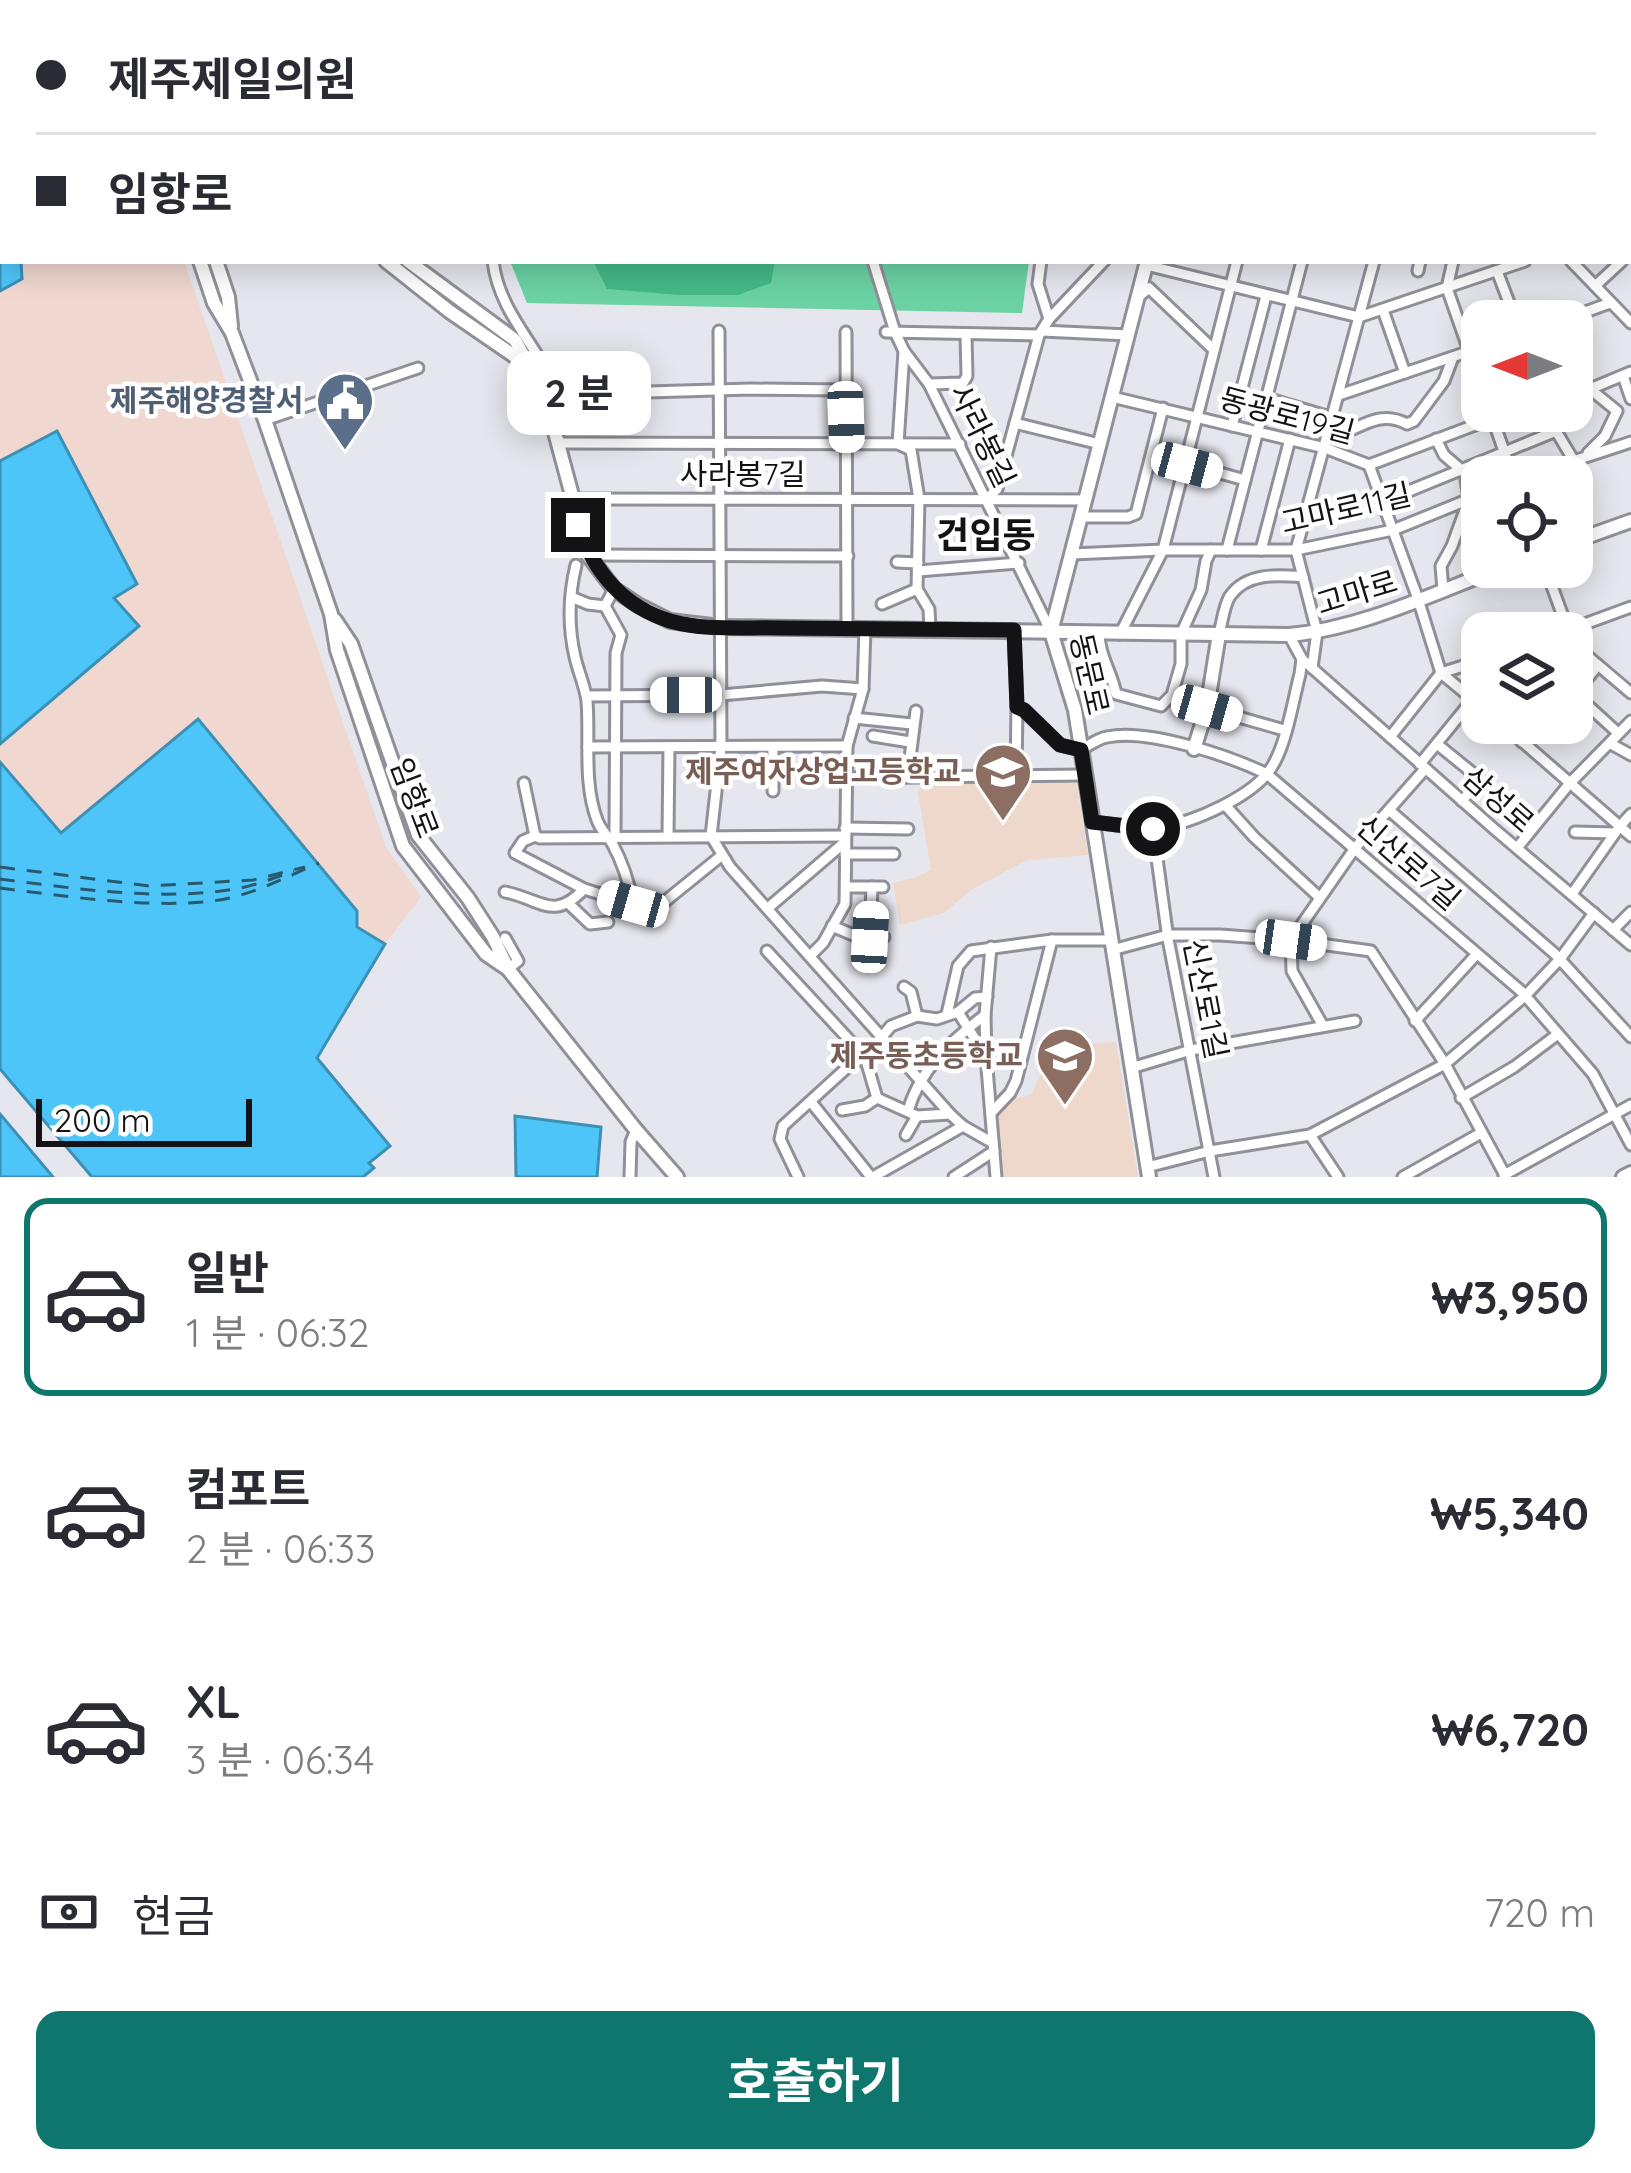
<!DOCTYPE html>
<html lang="ko">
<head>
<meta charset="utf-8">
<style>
  :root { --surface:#fff; --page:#f7f7f7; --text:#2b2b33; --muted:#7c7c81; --line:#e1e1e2; --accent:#0f766e }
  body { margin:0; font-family:Quicksand,"Noto Sans KR",sans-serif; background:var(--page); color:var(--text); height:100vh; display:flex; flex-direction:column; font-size:45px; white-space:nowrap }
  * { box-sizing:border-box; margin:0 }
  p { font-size:39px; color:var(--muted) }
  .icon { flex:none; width:66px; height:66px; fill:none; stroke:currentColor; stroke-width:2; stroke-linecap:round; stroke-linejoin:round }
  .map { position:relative; height:1177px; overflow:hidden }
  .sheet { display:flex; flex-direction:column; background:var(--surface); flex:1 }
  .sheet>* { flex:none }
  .top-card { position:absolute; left:0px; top:0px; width:1632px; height:264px; box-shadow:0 6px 30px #0003; display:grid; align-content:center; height:264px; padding:0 36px; background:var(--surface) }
  .needle { width:78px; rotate:270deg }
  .buttons { position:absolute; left:1461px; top:300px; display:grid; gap:24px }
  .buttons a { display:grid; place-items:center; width:132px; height:132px; border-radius:24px; background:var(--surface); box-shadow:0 6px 30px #0003; font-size:60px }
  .scale { position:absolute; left:36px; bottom:30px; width:216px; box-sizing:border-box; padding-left:12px; border:6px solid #131316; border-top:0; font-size:33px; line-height:42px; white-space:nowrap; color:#131316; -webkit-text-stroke:9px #fff; paint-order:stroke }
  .end { position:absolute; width:54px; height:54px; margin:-27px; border:15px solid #131316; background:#fff; box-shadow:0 0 0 6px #fff }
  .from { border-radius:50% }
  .bubble { position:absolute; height:84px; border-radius:24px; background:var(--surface); box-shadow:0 6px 30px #0003; font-size:39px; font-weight:700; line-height:84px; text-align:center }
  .car { position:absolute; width:36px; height:72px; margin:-36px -18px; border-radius:15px; box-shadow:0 0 9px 3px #0007; background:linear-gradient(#fff 24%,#345 0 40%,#fff 0 76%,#345 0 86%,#fff 0) }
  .top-card b { display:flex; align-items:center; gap:42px; height:114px; font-size:45px }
  .top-card b+b { border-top:3px solid var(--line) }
  .top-card i { width:30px; height:30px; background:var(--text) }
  ul { padding:21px 0 0; list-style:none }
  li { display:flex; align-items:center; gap:36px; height:198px; margin:0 24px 18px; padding:0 12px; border:6px solid transparent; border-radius:24px }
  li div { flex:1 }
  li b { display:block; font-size:45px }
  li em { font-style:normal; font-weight:700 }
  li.on { border-color:var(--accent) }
  li>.icon { width:108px; height:108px; stroke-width:1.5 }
  .pay { display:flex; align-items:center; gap:30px; height:132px; padding:0 36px; font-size:45px }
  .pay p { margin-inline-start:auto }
  .primary-button { display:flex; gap:24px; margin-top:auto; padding:24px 36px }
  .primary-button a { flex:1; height:138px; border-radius:24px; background:var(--accent); color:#fff; font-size:48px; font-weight:700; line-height:138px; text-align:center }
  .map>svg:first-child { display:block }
  .industrial { fill:#f0d7d0 }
  .education { fill:#eed8cc }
  .green { fill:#6ad2a3 }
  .forest { fill:#44b988 }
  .water { fill:#4ec5f9; stroke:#3c90b5; stroke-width:3 }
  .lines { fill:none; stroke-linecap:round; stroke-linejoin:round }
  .ferry { stroke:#29596f; stroke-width:3; stroke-dasharray:15 12; stroke-linecap:butt }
  .minor-casing { stroke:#919098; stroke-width:15 }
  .major-casing { stroke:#919098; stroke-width:18 }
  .minor { stroke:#fff; stroke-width:9 }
  .major { stroke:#fff; stroke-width:12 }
  .route { stroke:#131316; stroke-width:15 }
  .labels { text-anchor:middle; stroke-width:9; stroke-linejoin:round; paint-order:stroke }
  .service-label { font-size:30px; font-weight:bold; fill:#4e5e75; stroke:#fff; text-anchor:end }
  .street-label { font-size:30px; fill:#131316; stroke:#fff }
  .education-label { font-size:30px; font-weight:bold; fill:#785e54; stroke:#fff; text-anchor:end }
  .quarter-label { font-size:36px; font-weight:bold; fill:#131316; stroke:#fff }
</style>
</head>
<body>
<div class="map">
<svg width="1631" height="1177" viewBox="0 0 1631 1177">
  <rect width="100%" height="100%" fill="#e6e6ee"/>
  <!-- industrial -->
  <g class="industrial">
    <polygon points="0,0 143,0 143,3 3,3 3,188 0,188"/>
    <polygon points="21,261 184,261 386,847 421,897 385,944 356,927 60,833 0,762 0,744 139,626 114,598 137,584 0,461 0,291 22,279"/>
  </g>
  <!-- education -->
  <g class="education">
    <polygon points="1076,781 1088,855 1027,860 971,890 944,913 900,925 893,883 917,877 931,870 918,793 922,783"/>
    <polygon points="1116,1042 1138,1177 1002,1177 997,1116 1011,1099 1031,1095 1042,1071 1043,1046"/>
  </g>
  <!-- green -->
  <g class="green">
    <polygon points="316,0 1034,0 1033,3 319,3"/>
    <polygon points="510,261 1029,261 1022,313 527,303"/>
  </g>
  <!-- forest -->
  <g class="forest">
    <polygon points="328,0 840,0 839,3 329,3"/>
    <polygon points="593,261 775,261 771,283 738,295 680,295 607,289"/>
  </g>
  <!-- water -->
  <g class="water">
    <polygon points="0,188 3,188 3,261 21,261 22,279 0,291"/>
    <polygon points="57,431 137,584 114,598 139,626 0,744 0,461"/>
    <polygon points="198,719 357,911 357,927 385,944 317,1058 390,1146 369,1163 374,1168 363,1177 92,1177 0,1069 0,762 61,833"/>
    <polygon points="0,1114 53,1177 0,1177"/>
    <polygon points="515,1116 601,1127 597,1177 516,1177"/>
  </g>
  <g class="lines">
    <!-- ferry -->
    <g class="ferry">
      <polyline points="0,867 149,886 253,880 305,867"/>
      <path d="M 0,879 C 78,889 163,902 241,888 C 259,884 277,877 294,871"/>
      <path d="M 0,888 C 64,896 181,914 241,895 C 268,887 293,874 319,863"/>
    </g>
    <defs>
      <g id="minor">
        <polyline points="290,0 295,3"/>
        <polyline points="862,0 862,3"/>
        <polyline points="0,24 3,24"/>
        <polyline points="1629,254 1631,252"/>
        <path d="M 493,261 C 499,313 539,347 558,393"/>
        <polyline points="873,261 895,332 904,351 929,384 1051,632"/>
        <polyline points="1041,261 1038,284 1049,319"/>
        <polyline points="1453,261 1447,288 1482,388"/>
        <polyline points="1571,261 1631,323"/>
        <polyline points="1146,265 1359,317 1525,261"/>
        <polyline points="1418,271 1420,261"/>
        <polyline points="1497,271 1516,321"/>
        <polyline points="1595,286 1622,261"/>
        <polyline points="1137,298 1149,288 1214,350"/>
        <polyline points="1383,310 1405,373"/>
        <polyline points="1560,321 1610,303"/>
        <polyline points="719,331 721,747 711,836 730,867 950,1114 963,1126 993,1143"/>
        <polyline points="1042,331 1128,335"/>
        <polyline points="846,332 847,628"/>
        <polyline points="886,332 1039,335"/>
        <polyline points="904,351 898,444 911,450 919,499 917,589 929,609 930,629"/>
        <polyline points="1623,376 1631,399"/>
        <polyline points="929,384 963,383 967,376 966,335"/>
        <polyline points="1572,393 1590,389 1631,372"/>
        <polyline points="545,395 750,389 846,390"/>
        <polyline points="1339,395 1482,347"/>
        <polyline points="1112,397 1325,448 1369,465 1512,411"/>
        <path d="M 1266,398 L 1333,418 L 1353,429 C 1372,420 1387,413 1407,424 L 1414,421 L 1444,381 L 1453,357"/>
        <polyline points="1490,411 1513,477"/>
        <polyline points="1549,411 1556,431 1574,461"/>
        <polyline points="265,420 418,368"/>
        <polyline points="1015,423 1100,444"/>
        <polyline points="1232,426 1266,296"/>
        <polyline points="1436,439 1444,455 1465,473 1469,499 1452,546 1441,566 1443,590"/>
        <polyline points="558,443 960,444"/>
        <polyline points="1588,453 1605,436 1617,411 1590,389"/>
        <polyline points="1152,454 1245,480"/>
        <polyline points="1369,465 1418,599 1441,673 1482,707"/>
        <polyline points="1525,477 1631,442"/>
        <polyline points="572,499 1086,500"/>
        <polyline points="987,499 997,489 1039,335 1049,319 1104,261"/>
        <polyline points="1382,502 1556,431"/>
        <polyline points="1082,517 1128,517 1136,514 1163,408"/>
        <polyline points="1227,550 1302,261"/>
        <polyline points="1261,550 1290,439"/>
        <polyline points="1072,554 1163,550 1296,550 1393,530 1482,494"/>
        <polyline points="588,555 848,556"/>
        <polyline points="897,562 918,563"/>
        <path d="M 576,565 C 569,594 568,627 575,657 C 578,671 585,686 587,701 C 590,739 583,783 597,820 C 600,829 607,835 612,843 C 623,863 629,882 633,904"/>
        <polyline points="1545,567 1569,633"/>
        <polyline points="918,571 1019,563"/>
        <polyline points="614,589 605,606 621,635 616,653 615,836"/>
        <polyline points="571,597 588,604 605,606"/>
        <polyline points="882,604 917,589"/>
        <polyline points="1014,630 1017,704 1016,777"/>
        <path d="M 1099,633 C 1099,656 1112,672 1116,694 L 1161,706 L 1172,695 L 1181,664 L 1181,634 L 1201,590 L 1206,561 L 1211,550"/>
        <polyline points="1560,633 1631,607"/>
        <polyline points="1120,634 1163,550 1237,261"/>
        <path d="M 1219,634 C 1222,623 1224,605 1230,596 C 1247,572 1278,575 1303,577"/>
        <polyline points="1289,635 1302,659 1493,828 1631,945"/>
        <polyline points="1572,643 1631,693"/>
        <polyline points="1312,668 1317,632 1296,550 1374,261"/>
        <polyline points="1572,691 1618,733"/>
        <polyline points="587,696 721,695 822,686 863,689"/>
        <polyline points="1572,698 1598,665"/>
        <path d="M 1017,707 L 1024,710 L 1060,745 L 1081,750 C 1089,745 1099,738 1107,737 C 1147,728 1230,756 1267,774 L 1522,992 L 1593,1074 L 1631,1145"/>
        <polyline points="1207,708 1284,730"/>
        <polyline points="916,711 910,758 922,776"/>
        <polyline points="854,718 912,724"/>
        <polyline points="1501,723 1631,836"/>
        <polyline points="873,736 910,742"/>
        <polyline points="1390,737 1441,673 1482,660"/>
        <polyline points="1522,742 1544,723"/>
        <polyline points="1437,744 1480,779 1462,801"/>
        <polyline points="1611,744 1631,755"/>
        <polyline points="588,747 847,746"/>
        <polyline points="773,747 773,791"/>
        <polyline points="1420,764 1473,699"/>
        <polyline points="846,778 1085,775"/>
        <polyline points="524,783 535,836"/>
        <polyline points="1226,806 1254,837 1319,897"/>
        <polyline points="1389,810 1555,954 1631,1037"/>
        <path d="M 1092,822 C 1111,823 1140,831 1158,828 C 1192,823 1256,796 1273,765 C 1287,741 1293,701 1300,674 L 1302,659"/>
        <polyline points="845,828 908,829"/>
        <polyline points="1153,829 1168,939 1214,1177"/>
        <polyline points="1575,832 1614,833"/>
        <polyline points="535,836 540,838 845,836"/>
        <polyline points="535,836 523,841 515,853 584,889 633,904 641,910 658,907 721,856"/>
        <polyline points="668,836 669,747"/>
        <polyline points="1517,848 1570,783 1631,721"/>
        <polyline points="845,854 894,854"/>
        <polyline points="846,887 883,887"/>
        <path d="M 505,892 C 541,899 553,922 584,889"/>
        <polyline points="1572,894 1620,826 1631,814"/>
        <polyline points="569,904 590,924 608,922"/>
        <polyline points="768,908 845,842"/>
        <polyline points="832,926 858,937 884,937"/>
        <polyline points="1613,930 1631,912"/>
        <polyline points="870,937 872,887"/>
        <polyline points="505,938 518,961 508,969"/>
        <polyline points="991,947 985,1015 986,1056 996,1177"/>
        <polyline points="1112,950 1168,935 1220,935 1291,940 1355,848 1425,769"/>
        <polyline points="767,951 865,1057 851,1064 783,1126 780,1139 798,1177"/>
        <polyline points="811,955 823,943 845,904 847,746 863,689 865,629"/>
        <polyline points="904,987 911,992 917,1016"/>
        <polyline points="958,1012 975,998 987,997"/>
        <polyline points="947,1014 958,966 971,951 1052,940 1111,940"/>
        <polyline points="1415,1021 1476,955"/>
        <polyline points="1323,1026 1292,971 1291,940 1371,951 1445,1064 1506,1177"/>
        <polyline points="1131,1068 1191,1050 1355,1021"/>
        <polyline points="877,1098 865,1057 891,1026 917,1016 937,1019 958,1012 985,1055"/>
        <polyline points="877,1098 917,1116 950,1114"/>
        <polyline points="1461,1098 1514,1067 1558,1034"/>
        <polyline points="811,1102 871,1177"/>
        <polyline points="842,1110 865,1106 877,1098"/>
        <path d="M 908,1111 C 920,1069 951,1041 985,1015"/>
        <polyline points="991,1113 1010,1093 1016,1081 1052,940"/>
        <polyline points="906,1135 917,1116"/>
        <polyline points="1310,1135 1338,1177"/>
        <polyline points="1147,1167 1210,1151 1310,1135 1445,1064 1525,996 1560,959 1594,913"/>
        <polyline points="1504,1175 1631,1105"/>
        <polyline points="630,1177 631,1142 636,1130"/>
        <polyline points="873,1177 963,1126"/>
        <polyline points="954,1177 994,1151"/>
        <polyline points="1403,1177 1481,1133"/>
      </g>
      <g id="major">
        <polyline points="1506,0 1508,3"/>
        <polyline points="1216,3 1217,0"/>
        <polyline points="1629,112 1631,109"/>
        <polyline points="1629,196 1631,198"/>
        <polyline points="200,261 214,303 232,333 265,420 331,614 337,650 403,846 486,954 508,969"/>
        <polyline points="216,261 228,297 231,326"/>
        <polyline points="386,261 449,311 523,362"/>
        <path d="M 408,261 L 515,340 L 545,395 L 588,555 L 614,589 L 638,605 L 670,621 L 720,627 L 1289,635 C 1363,628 1434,593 1503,567"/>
        <polyline points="1147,261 1051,632 1075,710 1149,1177"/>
        <polyline points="1572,542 1631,521"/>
        <polyline points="335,620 351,644 418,835 468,898 493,937 508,969 636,1130 677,1177"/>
        <polyline points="1194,749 1207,708 1219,634"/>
        <polyline points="1623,1177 1631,1173"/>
      </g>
    </defs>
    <!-- minor casing -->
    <use href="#minor" class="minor-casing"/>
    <!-- major casing -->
    <use href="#major" class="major-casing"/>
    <!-- minor -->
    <use href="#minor" class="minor"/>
    <!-- major -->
    <use href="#major" class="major"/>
  </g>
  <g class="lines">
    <!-- route -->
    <path class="route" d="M 578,525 C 593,570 622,606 670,621 C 705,631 745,627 781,628 C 859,629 936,629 1014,630 L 1017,707 L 1024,710 L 1060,745 L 1081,750 L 1092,822 L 1153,829"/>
  </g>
  <!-- icons -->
  <defs>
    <symbol id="civic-pin" viewBox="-11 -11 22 30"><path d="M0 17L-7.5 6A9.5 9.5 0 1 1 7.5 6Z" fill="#5c6f8a" stroke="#fff"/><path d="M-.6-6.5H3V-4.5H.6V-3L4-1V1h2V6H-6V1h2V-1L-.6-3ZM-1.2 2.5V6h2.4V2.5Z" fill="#fff"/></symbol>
    <symbol id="school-pin" viewBox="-11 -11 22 30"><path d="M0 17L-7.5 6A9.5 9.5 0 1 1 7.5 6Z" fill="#8d6e63" stroke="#fff"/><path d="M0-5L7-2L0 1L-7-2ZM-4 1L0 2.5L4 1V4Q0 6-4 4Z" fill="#fff"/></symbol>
  </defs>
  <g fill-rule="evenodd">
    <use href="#civic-pin" x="312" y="368" width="66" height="90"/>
    <use href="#school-pin" x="970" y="739" width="66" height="90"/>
    <use href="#school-pin" x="1032" y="1023" width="66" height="90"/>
  </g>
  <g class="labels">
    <!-- service labels -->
    <g class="service-label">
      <text x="303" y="411">제주해양경찰서</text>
    </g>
    <!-- street labels -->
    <g class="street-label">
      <text transform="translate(1287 416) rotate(15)" y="10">동광로19길</text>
      <text transform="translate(982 436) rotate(64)" y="10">사라봉길</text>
      <text x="743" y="485">사라봉7길</text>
      <text transform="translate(1346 509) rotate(-13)" y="10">고마로11길</text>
      <text transform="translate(1357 593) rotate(-17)" y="10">고마로</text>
      <text transform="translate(1089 674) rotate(77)" y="10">동문로</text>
      <text transform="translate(414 798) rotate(69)" y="10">임항로</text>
      <text transform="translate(1498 800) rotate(41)" y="10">삼성로</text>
      <text transform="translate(1408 863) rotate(41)" y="10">신산로7길</text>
      <text transform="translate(1205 999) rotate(79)" y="10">신산로1길</text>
    </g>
    <!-- education labels -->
    <g class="education-label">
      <text x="961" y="782">제주여자상업고등학교</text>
      <text x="1023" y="1066">제주동초등학교</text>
    </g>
    <!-- quarter labels -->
    <g class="quarter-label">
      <text x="986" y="548">건입동</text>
    </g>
  </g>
</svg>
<div class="buttons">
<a><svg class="needle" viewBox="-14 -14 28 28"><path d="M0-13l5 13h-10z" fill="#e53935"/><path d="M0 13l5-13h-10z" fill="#7c7c81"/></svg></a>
<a><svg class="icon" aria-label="locate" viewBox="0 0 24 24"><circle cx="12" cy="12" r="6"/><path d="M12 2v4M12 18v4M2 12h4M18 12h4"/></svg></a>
<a><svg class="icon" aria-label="layers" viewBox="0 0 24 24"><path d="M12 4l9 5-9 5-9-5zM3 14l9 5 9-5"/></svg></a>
</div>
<div class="scale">200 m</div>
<i class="end from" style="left:1153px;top:829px"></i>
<i class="end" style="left:578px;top:525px"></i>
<div class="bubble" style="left:507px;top:351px;width:144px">2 분</div>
<i class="car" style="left:846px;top:417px;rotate:178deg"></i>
<i class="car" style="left:1187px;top:465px;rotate:105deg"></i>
<i class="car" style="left:686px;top:695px;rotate:270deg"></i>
<i class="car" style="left:1207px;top:708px;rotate:106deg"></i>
<i class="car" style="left:633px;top:904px;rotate:286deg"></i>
<i class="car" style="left:870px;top:937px;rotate:3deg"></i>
<i class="car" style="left:1291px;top:940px;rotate:98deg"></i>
<div class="top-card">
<b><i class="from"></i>제주제일의원</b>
<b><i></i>임항로</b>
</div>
</div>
<section class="sheet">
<ul>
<li class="on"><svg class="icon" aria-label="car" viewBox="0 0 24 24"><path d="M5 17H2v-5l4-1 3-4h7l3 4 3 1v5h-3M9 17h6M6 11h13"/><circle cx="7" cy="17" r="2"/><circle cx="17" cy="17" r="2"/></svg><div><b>일반</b><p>1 분 · 06:32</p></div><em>₩3,950</em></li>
<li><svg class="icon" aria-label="car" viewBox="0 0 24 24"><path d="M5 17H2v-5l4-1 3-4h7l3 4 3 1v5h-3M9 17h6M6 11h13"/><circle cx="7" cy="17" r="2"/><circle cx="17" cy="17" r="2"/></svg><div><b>컴포트</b><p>2 분 · 06:33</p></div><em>₩5,340</em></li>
<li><svg class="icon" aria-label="car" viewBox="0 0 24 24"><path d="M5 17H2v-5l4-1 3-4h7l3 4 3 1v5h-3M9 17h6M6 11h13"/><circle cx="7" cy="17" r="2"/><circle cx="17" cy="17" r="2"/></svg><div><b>XL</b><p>3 분 · 06:34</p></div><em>₩6,720</em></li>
</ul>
<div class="pay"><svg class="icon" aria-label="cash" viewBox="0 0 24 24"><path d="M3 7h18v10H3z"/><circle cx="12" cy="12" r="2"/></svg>현금<p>720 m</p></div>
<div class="primary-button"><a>호출하기</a></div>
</section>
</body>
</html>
